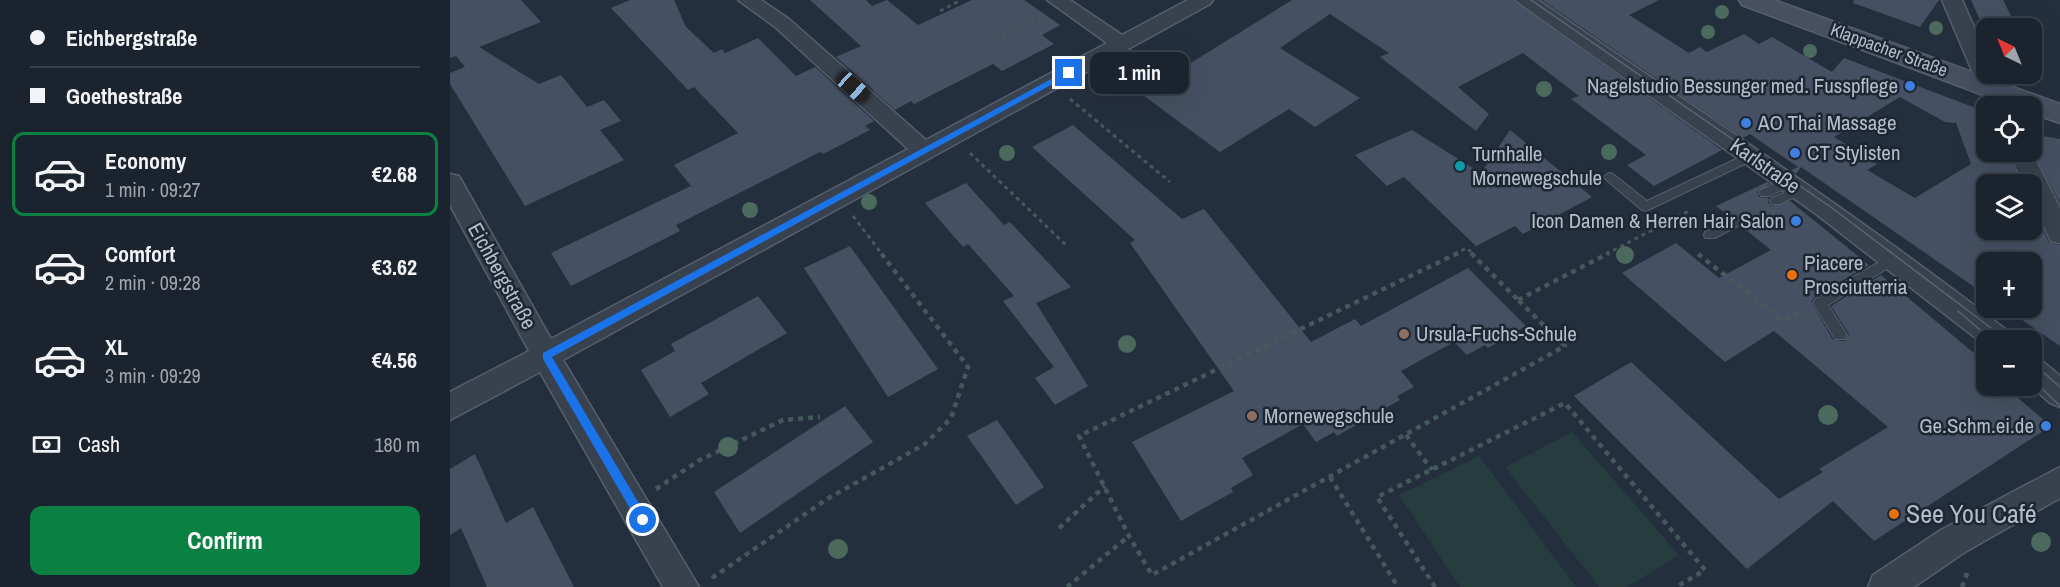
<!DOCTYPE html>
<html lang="en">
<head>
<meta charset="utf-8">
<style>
  :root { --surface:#1b232e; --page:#282f3a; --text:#f1f3f6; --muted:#a0a4aa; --line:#39404a; --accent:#0b8043 }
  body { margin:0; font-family:"Archivo Narrow",sans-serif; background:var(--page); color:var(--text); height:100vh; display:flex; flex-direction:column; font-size:22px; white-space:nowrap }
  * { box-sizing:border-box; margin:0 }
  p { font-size:20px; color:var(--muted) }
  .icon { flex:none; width:33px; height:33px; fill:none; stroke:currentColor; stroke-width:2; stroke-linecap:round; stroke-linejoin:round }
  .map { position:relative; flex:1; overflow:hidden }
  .details { display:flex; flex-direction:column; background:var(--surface); width:450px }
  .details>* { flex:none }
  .hud { display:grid; align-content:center; height:132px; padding:0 30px; background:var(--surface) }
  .needle { width:39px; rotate:317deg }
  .fabs { position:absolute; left:1526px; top:18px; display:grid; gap:12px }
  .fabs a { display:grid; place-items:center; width:66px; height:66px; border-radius:12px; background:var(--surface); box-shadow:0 6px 24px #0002,0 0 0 2px var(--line); font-size:30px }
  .end { position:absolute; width:27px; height:27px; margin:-14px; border:8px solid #1a73e8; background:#fff; box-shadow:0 0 0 3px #fff }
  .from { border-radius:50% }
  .bubble { position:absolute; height:42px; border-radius:12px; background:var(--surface); box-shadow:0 6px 24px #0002,0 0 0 2px var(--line); font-size:20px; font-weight:700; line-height:42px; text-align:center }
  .car { position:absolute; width:18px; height:36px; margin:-18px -9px; border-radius:8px; box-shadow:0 0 4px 2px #0007; background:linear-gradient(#222 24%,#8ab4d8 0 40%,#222 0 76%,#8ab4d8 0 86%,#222 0) }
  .hud b { display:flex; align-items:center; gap:21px; height:57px; font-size:22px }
  .hud b+b { border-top:2px solid var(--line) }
  .hud i { width:15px; height:15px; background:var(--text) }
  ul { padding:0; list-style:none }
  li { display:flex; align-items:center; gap:18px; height:84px; margin:0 12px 9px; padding:0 18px; border:3px solid transparent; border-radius:12px }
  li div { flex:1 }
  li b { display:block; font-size:22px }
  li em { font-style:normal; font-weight:700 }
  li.on { border-color:var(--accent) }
  li>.icon { width:54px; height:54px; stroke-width:1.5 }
  .pay { display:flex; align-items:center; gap:15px; height:66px; padding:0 30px; font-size:22px }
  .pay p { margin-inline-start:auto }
  .button { display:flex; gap:12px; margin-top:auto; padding:12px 30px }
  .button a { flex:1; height:69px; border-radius:12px; background:var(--accent); color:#fff; font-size:24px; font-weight:700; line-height:69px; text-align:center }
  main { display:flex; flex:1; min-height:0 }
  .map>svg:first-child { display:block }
  .green { fill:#263c3f }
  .building { fill:#455162; fill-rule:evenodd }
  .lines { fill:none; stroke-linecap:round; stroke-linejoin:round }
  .lane-casing { stroke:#565f6c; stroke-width:2 }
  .street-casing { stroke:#565f6c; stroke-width:3 }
  .secondary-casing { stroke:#565f6c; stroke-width:3 }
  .path-far1 { stroke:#44595c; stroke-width:3; stroke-dasharray:4 4; stroke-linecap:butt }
  .path { stroke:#44595c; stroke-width:4.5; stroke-dasharray:5 5; stroke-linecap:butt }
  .lane { fill:#38414e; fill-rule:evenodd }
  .street { fill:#38414e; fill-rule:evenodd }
  .secondary { fill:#465061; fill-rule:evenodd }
  .tram { stroke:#5a6575; stroke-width:1.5 }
  .tree { fill:#4b6a5d }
  .route { fill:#1a73e8 }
  .shop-dot { fill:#3f7fe0; stroke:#1d2633; stroke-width:2 }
  .culture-dot { fill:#0f9aa8; stroke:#1d2633; stroke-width:2 }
  .food-dot { fill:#e8710a; stroke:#1d2633; stroke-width:2 }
  .education-dot { fill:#8d6e63; stroke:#1d2633; stroke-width:2 }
  .labels { text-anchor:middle; stroke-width:5; stroke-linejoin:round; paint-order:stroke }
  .far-street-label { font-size:18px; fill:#b4bcc9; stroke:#1d2633 }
  .poi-label { font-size:21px; fill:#b4bcc9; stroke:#1d2633; text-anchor:start }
  .street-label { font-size:21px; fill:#b4bcc9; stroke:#1d2633 }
  .near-poi-label { font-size:26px; fill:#b4bcc9; stroke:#1d2633; text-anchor:start }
</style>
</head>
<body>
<main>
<section class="details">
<div class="hud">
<b><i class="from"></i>Eichbergstraße</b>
<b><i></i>Goethestraße</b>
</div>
<ul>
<li class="on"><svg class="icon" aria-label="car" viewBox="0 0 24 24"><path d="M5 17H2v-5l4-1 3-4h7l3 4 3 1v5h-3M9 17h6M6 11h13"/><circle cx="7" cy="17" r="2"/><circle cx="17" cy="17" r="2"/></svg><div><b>Economy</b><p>1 min · 09:27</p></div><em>€2.68</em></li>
<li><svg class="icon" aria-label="car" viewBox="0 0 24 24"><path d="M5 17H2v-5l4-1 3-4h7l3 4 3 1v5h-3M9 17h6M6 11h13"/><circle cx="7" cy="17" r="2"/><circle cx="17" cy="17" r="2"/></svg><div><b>Comfort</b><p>2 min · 09:28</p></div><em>€3.62</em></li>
<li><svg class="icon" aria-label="car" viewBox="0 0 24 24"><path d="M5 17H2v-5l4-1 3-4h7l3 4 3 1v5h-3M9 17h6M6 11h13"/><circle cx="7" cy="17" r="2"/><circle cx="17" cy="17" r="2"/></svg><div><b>XL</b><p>3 min · 09:29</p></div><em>€4.56</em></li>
</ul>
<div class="pay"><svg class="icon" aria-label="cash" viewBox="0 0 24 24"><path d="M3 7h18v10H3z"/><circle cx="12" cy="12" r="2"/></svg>Cash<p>180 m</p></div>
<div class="button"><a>Confirm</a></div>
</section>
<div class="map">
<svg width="1610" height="587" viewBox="0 0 1610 587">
  <rect width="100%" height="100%" fill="#242f3e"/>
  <!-- green -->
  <g class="green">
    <polygon points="1122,432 1229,555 1177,587 1149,587 1055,467"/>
    <polygon points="1029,456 1126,587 1010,587 949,495"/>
  </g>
  <!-- building -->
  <g class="building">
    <polygon points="0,0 71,0 91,22 29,47 89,84 111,75 137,107 154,100 171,121 150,130 174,160 75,206 0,84 0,73 15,67 6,56 0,58"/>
    <polygon points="180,0 224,0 236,27 264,53 272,49 275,53 308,38 346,76 365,67 424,121 415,126 420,130 373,154 370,152 226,225 230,231 121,286 101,253 241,186 224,165 288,133 244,87 238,90 161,8"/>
    <polygon points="360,0 416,0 422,6 437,0 468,25 522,0 574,0 610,25 592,35 604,44 552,71 543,64 464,104 461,101 445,110 386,57 411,46"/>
    <polygon points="842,0 1063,0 1272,150 1204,186 1177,165 1196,155 1121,99 1129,96 1073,53 1008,87 1039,114 1026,131 930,57 939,53 880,14 830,48 910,98 865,127 839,109 770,152 686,90 720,71 723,74"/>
    <path d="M 1092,0 L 1209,0 L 1179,15 L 1239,53 L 1250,47 L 1257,52 L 1294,34 L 1309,44 L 1322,37 L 1382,72 L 1394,58 L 1536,112 L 1536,152 L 1556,152 L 1572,184 L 1536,184 L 1536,230 L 1581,230 L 1581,205 L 1599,242 L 1610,245 L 1610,346 L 1555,308 L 1581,308 L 1581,262 L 1536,262 L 1536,295 L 1351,167 L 1346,174 L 1341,170 L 1348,167 L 1300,134 L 1293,138 ZM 1450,97 L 1495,122 L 1506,123 L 1521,164 L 1465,198 L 1417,170 L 1427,164 L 1384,137 Z"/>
    <polygon points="1404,0 1489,0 1470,27 1403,3"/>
    <polygon points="1521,0 1553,0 1567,28 1536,28 1536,33"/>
    <polygon points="1581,56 1592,80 1555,75 1581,74"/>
    <polygon points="623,125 732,219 754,209 861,342 905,319 911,326 1018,268 1076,326 1038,348 1035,345 1017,355 1004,342 951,371 964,387 947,396 950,400 887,436 884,432 866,442 853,424 792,458 803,475 781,488 783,492 731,521 682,442 784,391 680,243 685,240 582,147"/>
    <polygon points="962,130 1031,173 1060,130 1142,197 1073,234 1065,226 1026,246 954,177 937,186 905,155"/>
    <polygon points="1581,134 1610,139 1610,203 1581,149"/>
    <polygon points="1317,182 1320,184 1307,192 1309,197 1319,198 1318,202 1322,206 1340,201 1419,265 1364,297 1361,302 1383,340 1395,341 1399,334 1381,306 1431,275 1532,360 1525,363 1536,371 1536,386 1554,386 1601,426 1424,541 1383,501 1297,569 1124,396 1181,362 1329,499 1373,472 1369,469 1438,427 1324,331 1275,362 1172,273 1226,243 1269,278 1321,250 1291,226 1293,221 1290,217 1280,217 1266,206"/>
    <polygon points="516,183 554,225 560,222 621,287 586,303 638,386 605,405 585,378 604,367 553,301 564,296 518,244 513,247 475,203"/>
    <polygon points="400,246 488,369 438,397 354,268"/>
    <polygon points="308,296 337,333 251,383 259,394 220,417 191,370 225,351 221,344"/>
    <polygon points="395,406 423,442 290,533 264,492"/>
    <polygon points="547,420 594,487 566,505 517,436"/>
    <polygon points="25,454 56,523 83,507 124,587 37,587 11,528 0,535 0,469"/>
  </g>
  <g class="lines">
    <defs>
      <g id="lane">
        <polygon points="1301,152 1307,156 1305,159 1196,211 1192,210 1153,177 1159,173 1163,174 1197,201"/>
        <polygon points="1338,178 1344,182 1342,185 1319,196 1311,196 1309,193 1311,190"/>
        <polygon points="1348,186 1354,190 1352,193 1330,204 1322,204 1320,201 1322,198"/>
        <polygon points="1285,217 1289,219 1291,222 1289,225 1265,238 1255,238 1254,235 1255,232"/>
        <polygon points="1443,254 1450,259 1448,262 1378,305 1397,335 1395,339 1385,339 1363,303 1365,299"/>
      </g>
      <g id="street">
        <polygon points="288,0 311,0 339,19 476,140 657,43 597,0 620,0 672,35 738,0 763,0 760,4 113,360 249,587 213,587 90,372 0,420 0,392 79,351 0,205 0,174 9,176 101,339 458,149 325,27"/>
        <path d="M 1065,0 L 1088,0 C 1246,109 1407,214 1559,332 L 1563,340 L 1536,340 L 1536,346 L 1366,214 Z"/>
        <polygon points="1492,0 1512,0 1536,54 1536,74 1545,74 1559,106 1537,106"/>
        <polygon points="1581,151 1610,208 1610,243 1601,241 1581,200 1581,184 1574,184 1558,152"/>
        <polygon points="1581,356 1591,360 1610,376 1610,407 1600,403 1581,386"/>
        <polygon points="1610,467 1610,498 1515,552 1464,587 1418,587 1423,575 1491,530"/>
      </g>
      <polygon id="secondary" points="1289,0 1324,0 1610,104 1610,123 1581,113 1581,106 1563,106 1292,5"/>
    </defs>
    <!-- lane casing -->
    <use href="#lane" class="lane-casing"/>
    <!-- street casing -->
    <use href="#street" class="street-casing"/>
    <!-- secondary casing -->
    <use href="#secondary" class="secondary-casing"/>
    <!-- path-far1 -->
    <g class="path-far1">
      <polyline points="490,11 511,0"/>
      <polyline points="537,44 594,17"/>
      <polyline points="620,99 720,182"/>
      <polyline points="520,153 618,247"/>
      <polyline points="403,216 432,254"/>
      <polyline points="1004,254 1017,248 1023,254"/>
      <polyline points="1156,254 1239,211"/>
    </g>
    <!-- path -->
    <g class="path">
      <polyline points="1008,253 629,436 679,536 702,575 1115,346 1068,300"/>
      <polyline points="1021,253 1068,300"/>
      <polyline points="1248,254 1332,320 1350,312"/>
      <polyline points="1068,300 1159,253"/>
      <polyline points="956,435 982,470"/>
      <polyline points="880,477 948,587"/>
      <polyline points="206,489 250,460 333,420 370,417"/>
      <polyline points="609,528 655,486"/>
      <polyline points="262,578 377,499 475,444 501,418 518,367 431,253"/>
      <polyline points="617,587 679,536"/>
      <polyline points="985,587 927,497 1115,403 1255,570 1226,587"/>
      <polyline points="1512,587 1518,571"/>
    </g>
    <!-- lane -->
    <use href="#lane" class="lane"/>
    <!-- street -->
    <use href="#street" class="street"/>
    <!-- secondary -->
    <use href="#secondary" class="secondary"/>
    <!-- tram -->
    <g class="tram">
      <polyline points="1081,0 1382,208 1557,340"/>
      <polyline points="1508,311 1542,340"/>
      <polyline points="1581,361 1610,387"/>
      <polyline points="1581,378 1610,406"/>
    </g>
  </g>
  <!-- trees -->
  <g class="tree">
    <circle cx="1272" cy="12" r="7"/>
    <circle cx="1486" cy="28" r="7"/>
    <circle cx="1258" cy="32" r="7"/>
    <circle cx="1360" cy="51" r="7"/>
    <circle cx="692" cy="61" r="7"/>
    <circle cx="1094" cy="89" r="8"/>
    <circle cx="1159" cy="152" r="8"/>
    <circle cx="557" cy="153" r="8"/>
    <circle cx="419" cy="202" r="8"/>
    <circle cx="300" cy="210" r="8"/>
    <circle cx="1175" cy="255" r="9"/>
    <circle cx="677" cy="344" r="9"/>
    <circle cx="1378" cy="415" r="10"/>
    <circle cx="278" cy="447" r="10"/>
    <circle cx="1591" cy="542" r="10"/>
    <circle cx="388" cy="549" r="10"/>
  </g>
  <!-- route -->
  <polygon class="route" points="616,71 623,73 102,357 197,517 197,524 189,524 93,359 93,353"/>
  <!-- markers -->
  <g class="shop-dot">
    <circle cx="1460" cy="86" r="6"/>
    <circle cx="1296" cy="123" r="6"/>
    <circle cx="1345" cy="153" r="6"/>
    <circle cx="1346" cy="221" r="6"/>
    <circle cx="1596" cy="426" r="6"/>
  </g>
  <circle class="culture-dot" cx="1010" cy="166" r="6"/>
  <g class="food-dot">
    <circle cx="1342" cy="275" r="6"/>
    <circle cx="1444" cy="514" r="6"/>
  </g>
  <g class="education-dot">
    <circle cx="954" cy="334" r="6"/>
    <circle cx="802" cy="416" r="6"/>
  </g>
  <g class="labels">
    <!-- far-street labels -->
    <g class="far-street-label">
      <text transform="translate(1439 50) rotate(20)" y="6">Klappacher Straße</text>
    </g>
    <!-- poi labels -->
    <g class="poi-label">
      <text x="1448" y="93" text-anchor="end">Nagelstudio Bessunger med. Fusspflege</text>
      <text x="1308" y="130">AO Thai Massage</text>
      <text x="1357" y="160">CT Stylisten</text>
      <text x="1022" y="161">Turnhalle<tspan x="1022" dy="24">Mornewegschule</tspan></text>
      <text x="1334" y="228" text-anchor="end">Icon Damen &amp; Herren Hair Salon</text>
      <text x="1354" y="270">Piacere<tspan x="1354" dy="24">Prosciutterria</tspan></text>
      <text x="966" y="341">Ursula-Fuchs-Schule</text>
      <text x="814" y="423">Mornewegschule</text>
      <text x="1584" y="433" text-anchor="end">Ge.Schm.ei.de</text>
    </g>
    <!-- street labels -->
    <g class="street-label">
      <text transform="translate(1315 166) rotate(35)" y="7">Karlstraße</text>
      <text transform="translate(52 276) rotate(61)" y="7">Eichbergstraße</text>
    </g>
    <!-- near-poi labels -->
    <g class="near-poi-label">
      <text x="1456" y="523">See You Café</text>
    </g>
  </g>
</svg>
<div class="fabs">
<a><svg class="needle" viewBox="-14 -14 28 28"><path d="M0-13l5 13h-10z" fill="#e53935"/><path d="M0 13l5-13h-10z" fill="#a0a4aa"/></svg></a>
<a><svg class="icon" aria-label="locate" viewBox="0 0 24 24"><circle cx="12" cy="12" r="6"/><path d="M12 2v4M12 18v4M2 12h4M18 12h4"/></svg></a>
<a><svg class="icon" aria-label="layers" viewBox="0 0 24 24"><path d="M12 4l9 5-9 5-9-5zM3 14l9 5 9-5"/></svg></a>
<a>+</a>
<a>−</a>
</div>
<i class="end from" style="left:193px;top:520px"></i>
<i class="end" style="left:619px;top:73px"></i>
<div class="bubble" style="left:640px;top:52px;width:99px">1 min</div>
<i class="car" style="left:403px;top:87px;rotate:132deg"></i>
</div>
</main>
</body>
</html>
